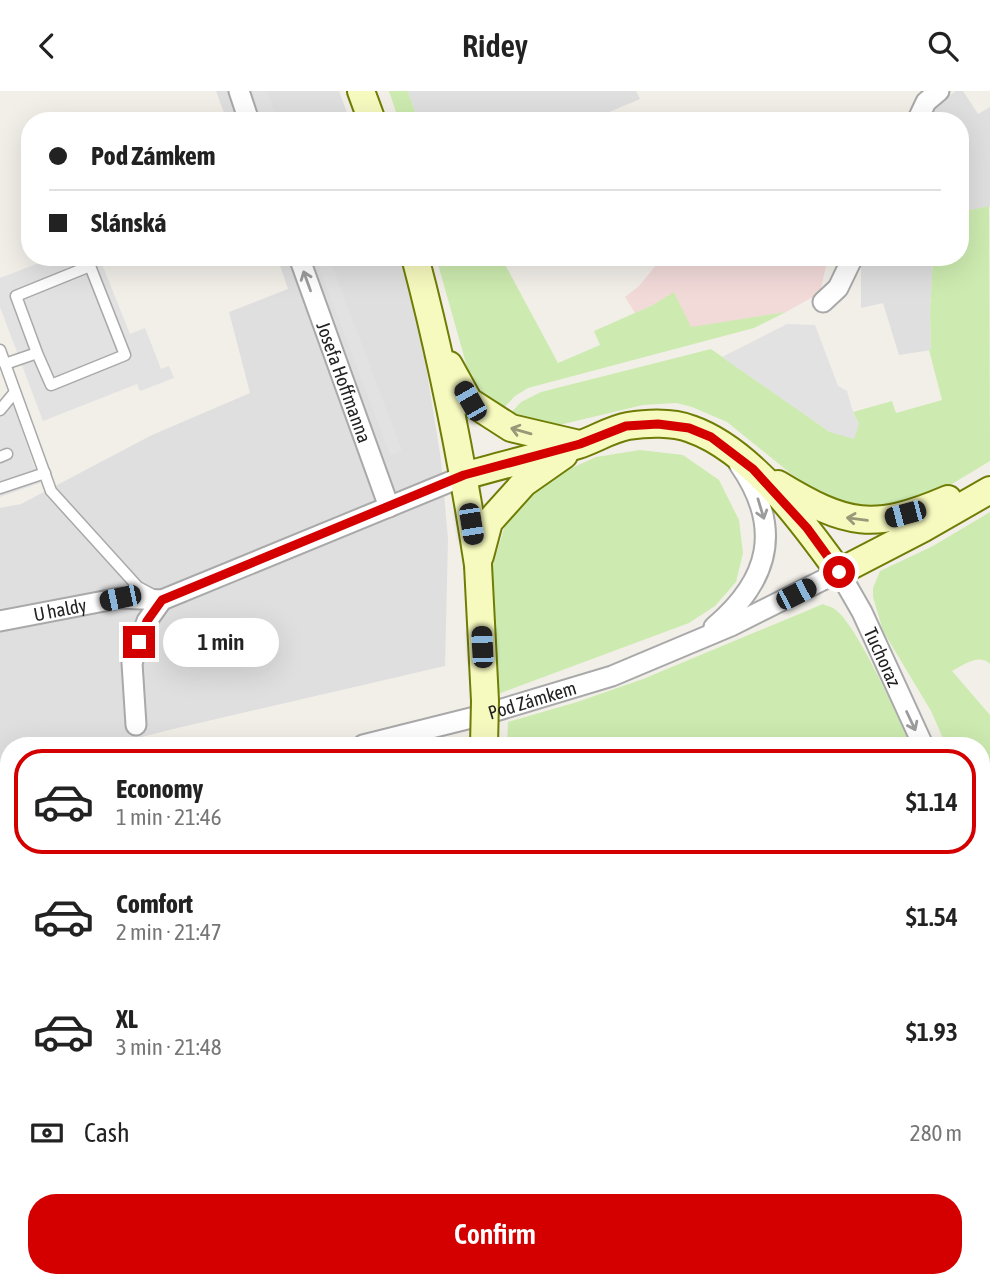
<!DOCTYPE html>
<html lang="en">
<head>
<meta charset="utf-8">
<style>
  :root { --surface:#fff; --page:#f6f6f6; --text:#222; --muted:#767676; --line:#e0e0e0; --accent:#d40000 }
  body { margin:0; font-family:"Asap Condensed",sans-serif; background:var(--page); color:var(--text); height:100vh; display:flex; flex-direction:column; font-size:26px; white-space:nowrap }
  * { box-sizing:border-box; margin:0 }
  p { font-size:23px; color:var(--muted) }
  .icon { flex:none; width:38px; height:38px; fill:none; stroke:currentColor; stroke-width:2; stroke-linecap:round; stroke-linejoin:round }
  .map { position:relative; flex:1; overflow:hidden }
  .panel { position:absolute; left:0px; top:646px; width:990px; height:551px; display:flex; flex-direction:column; background:var(--surface); border-radius:28px 28px 0 0; box-shadow:0 7px 28px #0002 }
  .panel>* { flex:none }
  .hud { position:absolute; left:21px; top:21px; width:948px; height:154px; border-radius:28px; box-shadow:0 7px 28px #0002; display:grid; align-content:center; height:154px; padding:0 28px; background:var(--surface) }
  .end { position:absolute; width:32px; height:32px; margin:-16px; border:9px solid #d40000; background:#fff; box-shadow:0 0 0 4px #fff }
  .from { border-radius:50% }
  .bubble { position:absolute; height:49px; border-radius:24px; background:var(--surface); box-shadow:0 7px 28px #0002; font-size:23px; font-weight:600; line-height:49px; text-align:center }
  .car { position:absolute; width:21px; height:42px; margin:-21px -10px; border-radius:9px; box-shadow:0 0 5px 2px #0007; background:linear-gradient(#222 24%,#8ab4d8 0 40%,#222 0 76%,#8ab4d8 0 86%,#222 0) }
  .hud b { display:flex; align-items:center; gap:24px; height:66px; font-size:26px }
  .hud b+b { border-top:2px solid var(--line) }
  .hud i { width:18px; height:18px; background:var(--text) }
  ul { padding:12px 0 0; list-style:none }
  li { display:flex; align-items:center; gap:21px; height:105px; margin:0 14px 10px; padding:0 14px; border:4px solid transparent; border-radius:28px }
  li div { flex:1 }
  li b { display:block; font-size:26px }
  li em { font-style:normal; font-weight:600 }
  li.current { border-color:var(--accent) }
  li>.icon { width:63px; height:63px; stroke-width:1.5 }
  .pay { display:flex; align-items:center; gap:18px; height:77px; padding:0 28px; font-size:26px }
  .pay p { margin-inline-start:auto }
  .primary-button { display:flex; gap:14px; margin-top:auto; padding:14px 28px }
  .primary-button a { flex:1; height:80px; border-radius:28px; background:var(--accent); color:#fff; font-size:28px; font-weight:600; line-height:80px; text-align:center }
  header { display:flex; justify-content:space-between; align-items:center; height:91px; padding:0 28px; background:var(--surface); font-size:32px; font-weight:600 }
  .map>svg:first-child { display:block }
  .residential { fill:#e0dfdf }
  .commercial { fill:#f2dad9 }
  .industrial { fill:#ebdbe8 }
  .grass { fill:#cdebb0 }
  .cemetery { fill:#aacbaf }
  .parking { fill:#e2e2e2 }
  .water { fill:#aad3df }
  .lines { fill:none; stroke-linecap:round; stroke-linejoin:round }
  .lane-casing { stroke:#a9a9a9; stroke-width:13 }
  .street-casing { stroke:#a9a9a9; stroke-width:23 }
  .secondary-casing { stroke:#707d05; stroke-width:30 }
  .lane { stroke:#fff; stroke-width:10 }
  .street { stroke:#fff; stroke-width:19 }
  .secondary { stroke:#f7fabf; stroke-width:26 }
  .secondary-bridge-casing { stroke:#707d05; stroke-width:30; stroke-linecap:butt }
  .secondary-bridge { stroke:#f7fabf; stroke-width:26 }
  .oneway { stroke:#9c9c9c }
  .oneway2 { stroke:#979978 }
  .route { stroke:#d40000; stroke-width:9 }
  .labels { text-anchor:middle; stroke-width:5; stroke-linejoin:round; paint-order:stroke }
  .street-label { font-size:19px; fill:#222; stroke:#fff }
</style>
</head>
<body>
<header><svg class="icon" aria-label="back" viewBox="0 0 24 24"><path d="M15 5l-7 7 7 7"/></svg>Ridey<svg class="icon" aria-label="search" viewBox="0 0 24 24"><circle cx="10" cy="10" r="6"/><path d="M15 15l6 6"/></svg></header>
<div class="map">
<svg width="990" height="1196" viewBox="0 0 990 1196">
  <rect width="100%" height="100%" fill="#f2efe9"/>
  <!-- residential -->
  <g class="residential">
    <polygon points="216,0 339,0 350,30 227,30"/>
    <polygon points="408,0 636,0 640,8 588,30 418,30"/>
    <polygon points="956,0 963,0 978,23 990,16 990,115 961,121 961,30 923,30 929,19"/>
    <polygon points="277,166 399,166 416,213 441,369 448,448 445,575 169,639 111,654 9,654 9,677 0,677 0,417 21,413 152,344 250,302 229,221 288,198"/>
    <polygon points="861,166 933,166 930,222 931,259 899,264 883,212 861,217"/>
  </g>
  <!-- commercial -->
  <polygon class="commercial" points="660,166 828,166 820,202 786,221 691,237 653,214 635,222 625,206 639,195 661,168"/>
  <!-- industrial -->
  <polygon class="industrial" points="0,858 9,859 9,1188 284,1188 277,1195 0,1196"/>
  <!-- grass -->
  <g class="grass">
    <polygon points="389,0 408,0 418,30 399,30"/>
    <polygon points="989,115 990,370 942,399 902,415 861,419 813,398 790,382 727,331 692,316 676,312 643,314 559,334 545,334 508,325 521,311 541,301 711,258 830,341 859,333 853,321 892,310 896,322 942,309 929,259 931,258 930,222 933,166 961,166 961,121"/>
    <polygon points="436,166 501,166 558,272 600,254 594,240 653,214 674,201 691,236 786,221 754,237 528,297 515,305 501,320 482,301 467,276"/>
    <polygon points="640,359 683,364 719,389 739,429 743,462 736,491 715,515 689,532 498,603 492,477 505,434 527,405 556,384 596,366"/>
    <path d="M 990,421 L 990,573 C 980,562 963,574 952,580 L 990,624 L 990,762 L 982,752 L 982,654 L 946,654 L 931,620 L 883,540 L 873,506 L 873,497 L 880,480 L 933,455 Z"/>
    <path d="M 823,513 C 826,515 830,515 833,517 C 856,530 898,627 911,654 L 507,654 L 508,631 L 577,611 L 643,588 Z"/>
    <polygon points="990,863 990,1045 982,1044 982,869"/>
    <polygon points="284,1188 369,1188 365,1196 270,1196 277,1195"/>
    <polygon points="418,1188 459,1188 457,1196 417,1196"/>
    <polygon points="465,1188 509,1188 504,1196 464,1196"/>
    <polygon points="557,1188 733,1188 724,1196 553,1196"/>
  </g>
  <!-- cemetery -->
  <polygon class="cemetery" points="982,1093 990,1094 990,1196 724,1196 733,1188 982,1188"/>
  <!-- parking -->
  <g class="parking">
    <polygon points="252,0 267,0 278,30 263,30"/>
    <polygon points="55,166 99,166 130,243 145,237 161,278 169,275 174,287 140,300 137,293 43,330 0,216 0,187"/>
    <polygon points="315,166 329,166 402,360 390,364"/>
    <polygon points="787,233 815,234 838,295 847,300 853,321 859,333 854,348 830,341 722,266"/>
    <polygon points="12,310 40,392 0,406 0,314"/>
  </g>
  <!-- water -->
  <polygon class="water" points="987,796 990,800 990,849 982,856 982,801"/>
  <g class="lines">
    <defs>
      <g id="lane">
        <polyline points="0,259 51,400 138,496 153,504"/>
        <polyline points="5,273 37,262 51,294 125,264 90,175 16,205 37,262"/>
        <polyline points="0,319 15,301"/>
        <polyline points="0,366 7,363"/>
        <polyline points="0,397 45,382"/>
      </g>
      <g id="street">
        <polyline points="239,0 249,30"/>
        <polyline points="917,30 926,11 939,0"/>
        <path id="s1" d="M 299,166 L 389,416"/>
        <polyline points="823,211 838,197 853,166"/>
        <path id="s2" d="M 0,530 L 120,507 L 162,509"/>
        <path d="M 714,536 C 770,489 783,436 739,373"/>
        <polyline points="136,634 132,572 147,530 162,509 464,385"/>
        <path id="s3" d="M 363,654 L 479,625 L 612,585 L 731,535 L 839,481 L 862,521 L 923,654"/>
        <polyline points="0,711 9,710"/>
        <polyline points="0,840 9,842"/>
        <polyline points="982,1055 990,1057"/>
        <polyline points="517,1196 522,1188"/>
      </g>
      <g id="secondary">
        <polyline points="361,0 372,30"/>
        <path d="M 415,166 C 442,268 462,370 478,474"/>
        <polyline points="449,274 469,310 511,337 575,352"/>
        <path d="M 464,385 C 502,374 540,365 578,354 C 594,349 611,338 628,335 C 647,332 673,331 691,338 C 751,359 803,431 839,481 L 922,438 L 990,399"/>
        <path d="M 778,393 C 847,435 873,440 948,408"/>
        <polyline points="480,465 489,431 524,392 564,364"/>
        <polyline points="396,1196 399,1188"/>
      </g>
    </defs>
    <!-- lane casing -->
    <use href="#lane" class="lane-casing"/>
    <!-- street casing -->
    <use href="#street" class="street-casing"/>
    <!-- secondary casing -->
    <use href="#secondary" class="secondary-casing"/>
    <!-- lane -->
    <use href="#lane" class="lane"/>
    <!-- street -->
    <use href="#street" class="street"/>
    <!-- secondary -->
    <use href="#secondary" class="secondary"/>
    <defs>
      <polyline id="secondary-bridge" points="478,474 485,610 484,654"/>
    </defs>
    <!-- secondary-bridge casing -->
    <use href="#secondary-bridge" class="secondary-bridge-casing"/>
    <!-- secondary-bridge -->
    <use href="#secondary-bridge" class="secondary-bridge"/>
  </g>
  <!-- one-way arrows -->
  <defs><path id="oneway-shaft" d="M-6 0H5M1.5-3L5.5 0L1.5 3" fill="none" stroke-width="1.6" stroke-linecap="round" stroke-linejoin="round" transform="scale(1.75)"/></defs>
  <g class="oneway">
    <use href="#oneway-shaft" transform="translate(307 190) rotate(-110)"/>
    <use href="#oneway-shaft" transform="translate(761 418) rotate(73)"/>
    <use href="#oneway-shaft" transform="translate(911 630) rotate(65)"/>
  </g>
  <g class="oneway2">
    <use href="#oneway-shaft" transform="translate(521 340) rotate(-164)"/>
    <use href="#oneway-shaft" transform="translate(857 428) rotate(-172)"/>
  </g>
  <g class="lines">
    <!-- route -->
    <polyline class="route" points="139,551 147,530 162,509 464,384 580,353 626,335 658,333 689,337 711,346 753,378 807,437 839,481"/>
  </g>
  <g class="labels">
    <!-- street labels -->
    <g class="street-label">
      <text dy="7" stroke="none"><textPath href="#s1" startOffset="133">Josefa Hoffmanna</textPath></text>
      <text dy="7" stroke="none"><textPath href="#s2" startOffset="61">U haldy</textPath></text>
      <text dy="7" stroke="none"><textPath href="#s3" startOffset="604">Tuchoraz</textPath></text>
      <text dy="7" stroke="none"><textPath href="#s3" startOffset="175">Pod Zámkem</textPath></text>
    </g>
  </g>
</svg>
<i class="end from" style="left:839px;top:481px"></i>
<i class="end" style="left:139px;top:551px"></i>
<div class="bubble" style="left:163px;top:527px;width:116px">1 min</div>
<i class="car" style="left:470px;top:310px;rotate:330deg"></i>
<i class="car" style="left:905px;top:423px;rotate:255deg"></i>
<i class="car" style="left:471px;top:433px;rotate:171deg"></i>
<i class="car" style="left:796px;top:503px;rotate:63deg"></i>
<i class="car" style="left:120px;top:507px;rotate:258deg"></i>
<i class="car" style="left:482px;top:556px;rotate:357deg"></i>
<div class="hud">
<b><i class="from"></i>Pod Zámkem</b>
<b><i></i>Slánská</b>
</div>
<section class="panel">
<ul>
<li class="current"><svg class="icon" aria-label="car" viewBox="0 0 24 24"><path d="M5 17H2v-5l4-1 3-4h7l3 4 3 1v5h-3M9 17h6M6 11h13"/><circle cx="7" cy="17" r="2"/><circle cx="17" cy="17" r="2"/></svg><div><b>Economy</b><p>1 min · 21:46</p></div><em>$1.14</em></li>
<li><svg class="icon" aria-label="car" viewBox="0 0 24 24"><path d="M5 17H2v-5l4-1 3-4h7l3 4 3 1v5h-3M9 17h6M6 11h13"/><circle cx="7" cy="17" r="2"/><circle cx="17" cy="17" r="2"/></svg><div><b>Comfort</b><p>2 min · 21:47</p></div><em>$1.54</em></li>
<li><svg class="icon" aria-label="car" viewBox="0 0 24 24"><path d="M5 17H2v-5l4-1 3-4h7l3 4 3 1v5h-3M9 17h6M6 11h13"/><circle cx="7" cy="17" r="2"/><circle cx="17" cy="17" r="2"/></svg><div><b>XL</b><p>3 min · 21:48</p></div><em>$1.93</em></li>
</ul>
<div class="pay"><svg class="icon" aria-label="cash" viewBox="0 0 24 24"><path d="M3 7h18v10H3z"/><circle cx="12" cy="12" r="2"/></svg>Cash<p>280 m</p></div>
<div class="primary-button"><a>Confirm</a></div>
</section>
</div>
</body>
</html>
